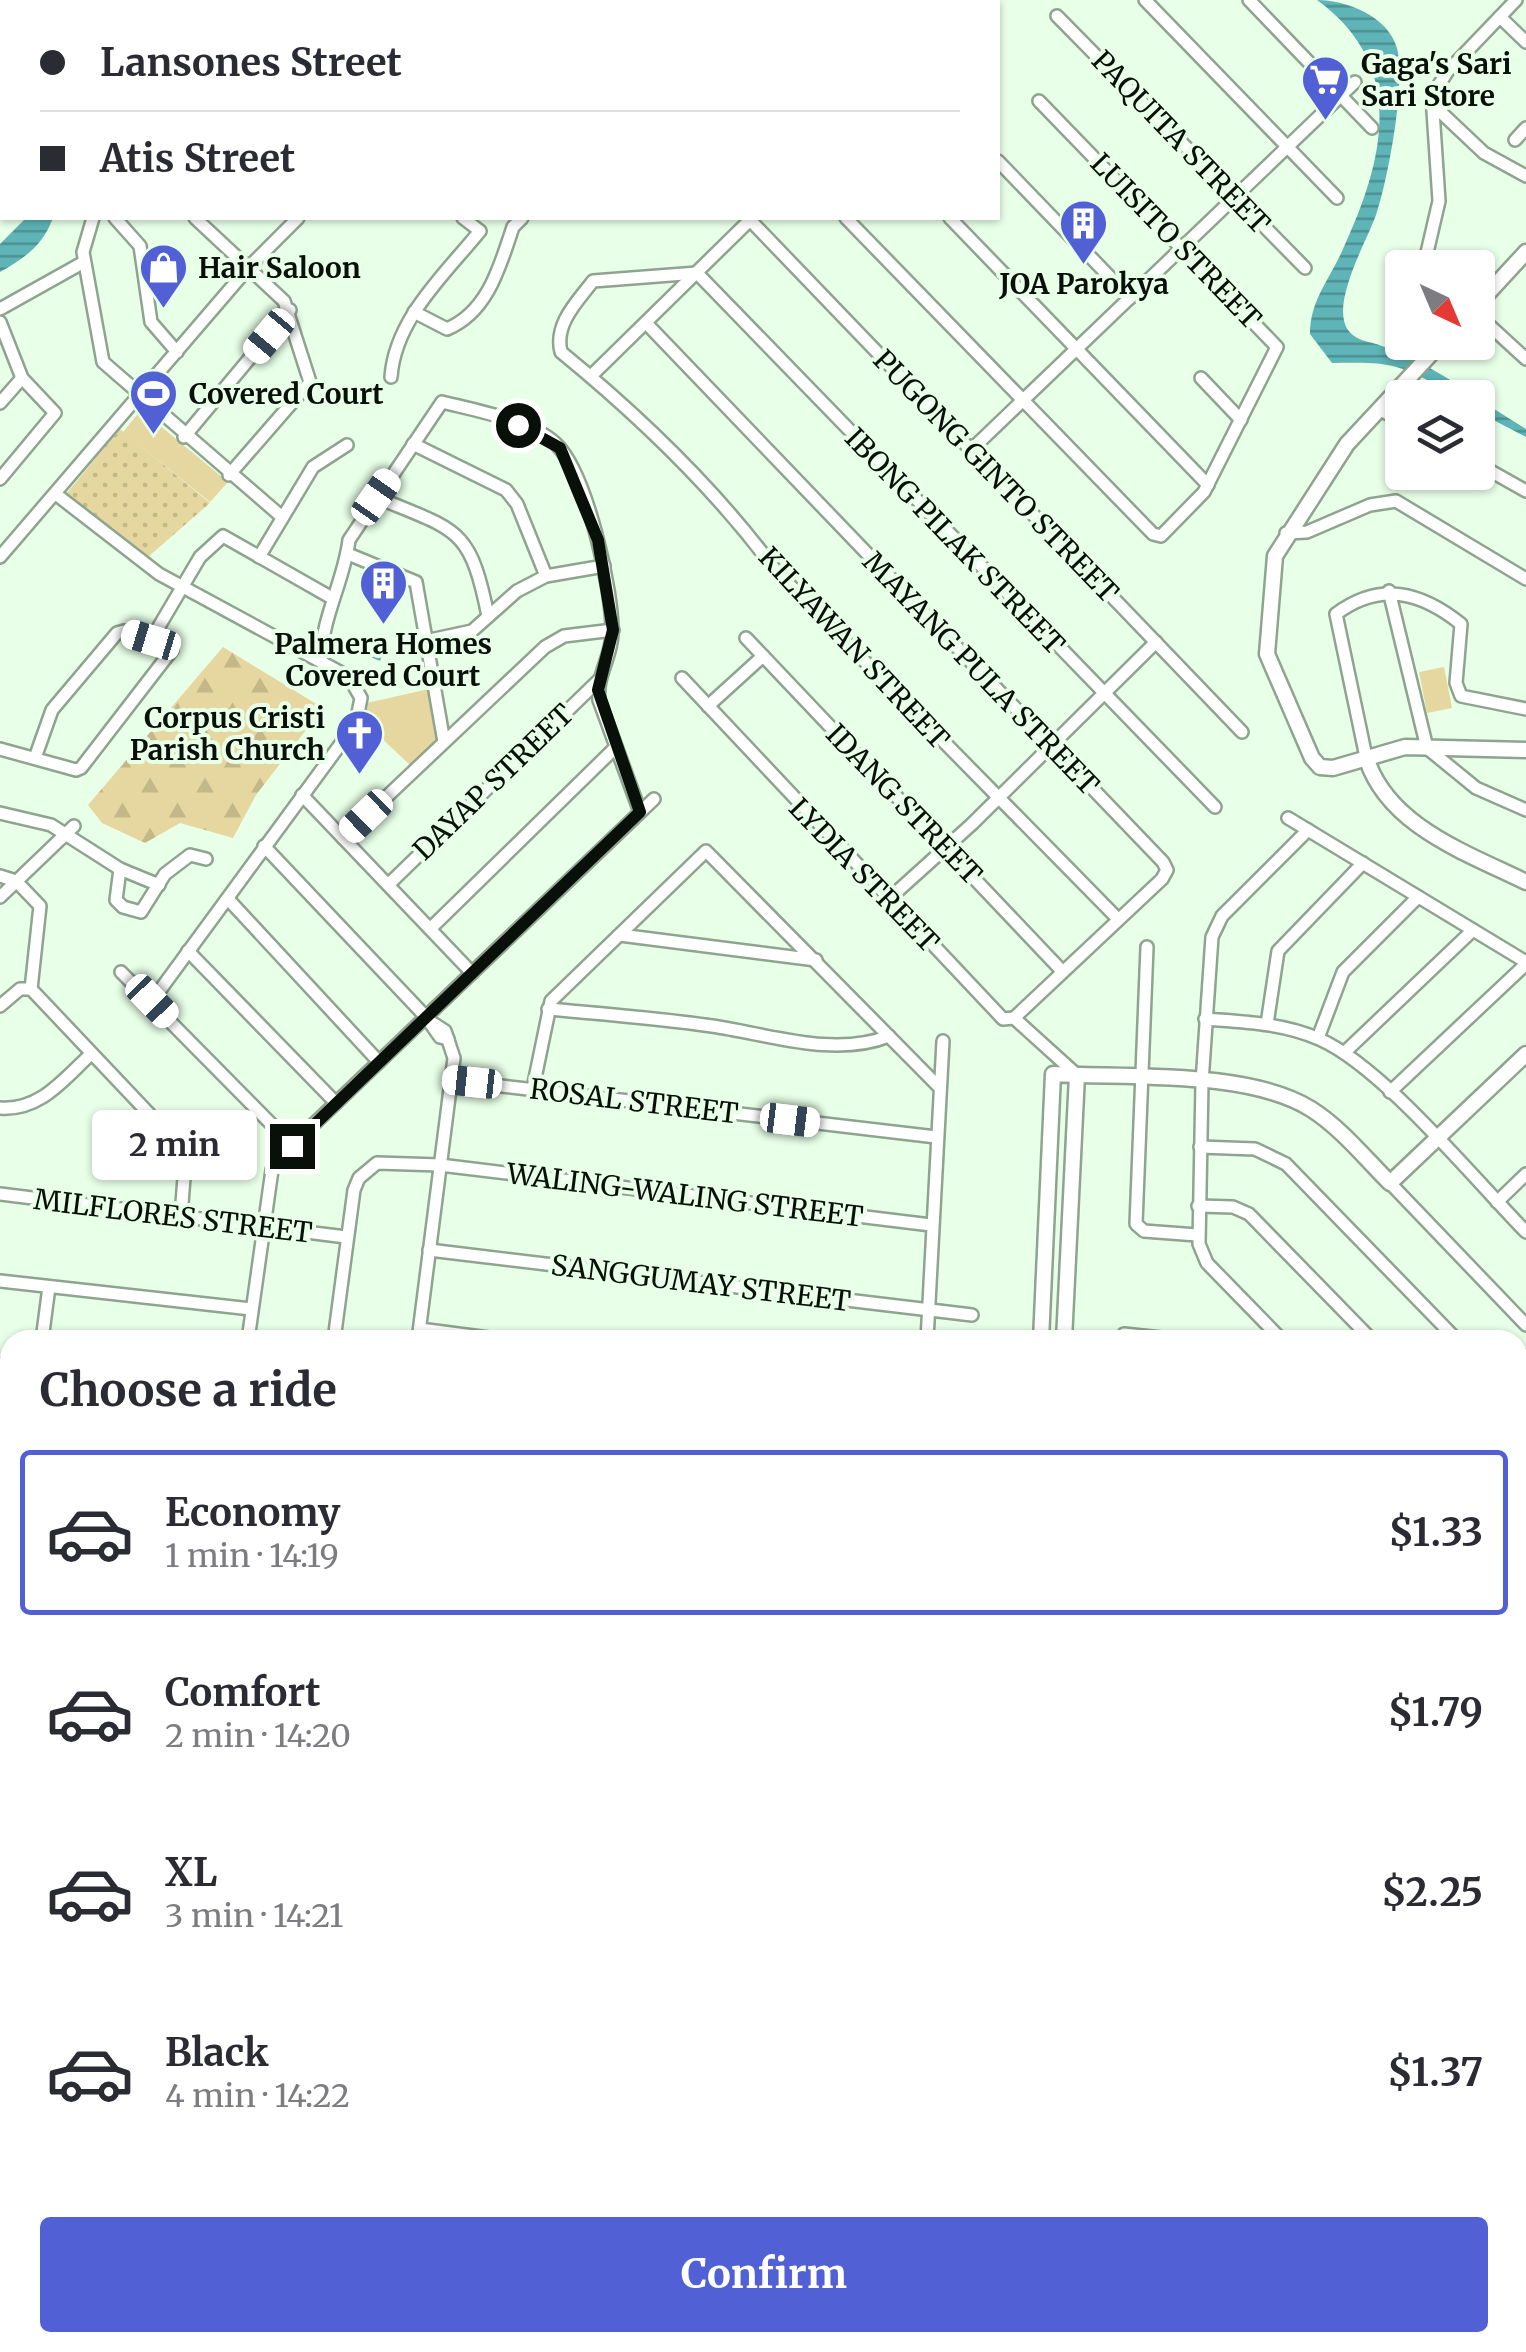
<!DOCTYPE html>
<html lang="en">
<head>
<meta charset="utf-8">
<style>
  :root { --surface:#fff; --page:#f2f2f3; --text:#2b2b33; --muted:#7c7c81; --line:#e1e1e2; --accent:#5260d6 }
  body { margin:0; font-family:Merriweather,serif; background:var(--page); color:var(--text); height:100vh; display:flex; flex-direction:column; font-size:38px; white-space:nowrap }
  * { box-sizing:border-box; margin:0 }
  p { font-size:32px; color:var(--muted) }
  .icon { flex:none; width:55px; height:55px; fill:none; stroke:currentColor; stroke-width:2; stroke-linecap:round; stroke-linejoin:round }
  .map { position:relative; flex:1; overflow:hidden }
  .details { position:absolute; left:0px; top:1330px; width:1528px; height:1022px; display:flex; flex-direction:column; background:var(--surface); border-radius:30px 30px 0 0; box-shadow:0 2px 8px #0004 }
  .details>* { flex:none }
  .hud { position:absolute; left:0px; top:0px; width:1000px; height:220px; box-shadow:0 2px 8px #0004; display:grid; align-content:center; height:220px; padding:0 40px; background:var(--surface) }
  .needle { width:65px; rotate:136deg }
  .buttons { position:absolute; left:1385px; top:250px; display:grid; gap:20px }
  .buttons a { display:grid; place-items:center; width:110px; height:110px; border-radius:10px; background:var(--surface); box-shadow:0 2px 8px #0004; font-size:50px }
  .end { position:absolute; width:45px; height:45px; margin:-22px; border:12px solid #091009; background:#fff; box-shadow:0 0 0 5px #fff }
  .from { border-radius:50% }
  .bubble { position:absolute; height:70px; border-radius:10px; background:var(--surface); box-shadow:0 2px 8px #0004; font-size:32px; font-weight:700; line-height:70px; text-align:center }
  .car { position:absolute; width:30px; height:60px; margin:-30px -15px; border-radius:12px; box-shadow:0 0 8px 2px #0007; background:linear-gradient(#fff 24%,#345 0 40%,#fff 0 76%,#345 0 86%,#fff 0) }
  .hud b { display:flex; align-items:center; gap:35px; height:95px; font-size:38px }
  .hud b+b { border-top:2px solid var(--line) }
  .hud i { width:25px; height:25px; background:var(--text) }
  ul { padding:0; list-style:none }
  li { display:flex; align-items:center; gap:30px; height:165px; margin:0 20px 15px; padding:0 20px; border:5px solid transparent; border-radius:10px }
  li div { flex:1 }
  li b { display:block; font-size:38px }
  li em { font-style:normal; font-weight:700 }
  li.active { border-color:var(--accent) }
  li>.icon { width:90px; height:90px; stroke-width:1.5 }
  h2 { padding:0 40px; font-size:45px; line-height:120px }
  .cta { display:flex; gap:20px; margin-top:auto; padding:20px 40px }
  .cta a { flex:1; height:115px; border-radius:10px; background:var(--accent); color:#fff; font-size:40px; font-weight:700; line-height:115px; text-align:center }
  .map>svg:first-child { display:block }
  .grass { fill:url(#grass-dots) }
  .forest { fill:url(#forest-firs) }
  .green { fill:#e6d69f }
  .water { fill:url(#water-rules) }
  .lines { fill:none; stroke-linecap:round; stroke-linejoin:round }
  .river { stroke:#5eb4b6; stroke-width:20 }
  .minor-casing { stroke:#8fa48f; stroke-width:16 }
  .tertiary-casing { stroke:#8fa48f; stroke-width:19 }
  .secondary-casing { stroke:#8fa48f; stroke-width:20 }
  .primary-casing { stroke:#7d8c59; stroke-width:22 }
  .minor { stroke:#fff; stroke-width:11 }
  .tertiary { stroke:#fff; stroke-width:14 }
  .secondary { stroke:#ebf0da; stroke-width:15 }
  .primary { stroke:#d7e2b5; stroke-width:18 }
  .route { stroke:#091009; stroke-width:12 }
  .labels { text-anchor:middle; stroke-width:8; stroke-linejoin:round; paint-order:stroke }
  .poi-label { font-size:28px; font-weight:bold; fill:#091009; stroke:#e8ffe8; text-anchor:start }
  .street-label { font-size:28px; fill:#091009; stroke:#e8ffe8 }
</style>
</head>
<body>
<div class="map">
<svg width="1526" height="2352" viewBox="0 0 1526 2352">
  <defs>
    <pattern id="grass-dots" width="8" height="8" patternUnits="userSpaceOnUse" patternTransform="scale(2.5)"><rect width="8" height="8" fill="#e6d69f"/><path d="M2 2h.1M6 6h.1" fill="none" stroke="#c4b788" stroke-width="1.8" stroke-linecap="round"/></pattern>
    <pattern id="forest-firs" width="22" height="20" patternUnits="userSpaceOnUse" patternTransform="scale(2.5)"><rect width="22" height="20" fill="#e6d69f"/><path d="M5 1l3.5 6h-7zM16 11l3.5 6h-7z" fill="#c4b788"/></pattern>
    <pattern id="water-rules" width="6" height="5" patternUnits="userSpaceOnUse" patternTransform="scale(2.5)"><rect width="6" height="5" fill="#5eb4b6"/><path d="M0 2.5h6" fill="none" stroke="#4c9192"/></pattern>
  </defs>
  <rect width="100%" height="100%" fill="#e8ffe8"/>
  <!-- grass -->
  <polygon class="grass" points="120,429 210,503 148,557 66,494"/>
  <!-- forest -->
  <polygon class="forest" points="223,647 323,708 256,795 233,838 180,823 145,843 102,823 88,805"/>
  <!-- green -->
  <g class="green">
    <polygon points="141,410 228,482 210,502 123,432"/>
    <polygon points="1444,667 1452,708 1427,713 1419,672"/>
    <polygon points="429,689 436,740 410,765 374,731 363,728 367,703"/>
  </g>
  <!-- water -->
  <g class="water">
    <path d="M 1317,0 C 1346,0 1388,16 1397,48 C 1406,84 1388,179 1376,215 C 1366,243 1330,304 1348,330 C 1357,342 1370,341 1382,346 C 1416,359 1446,376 1476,397 C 1447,397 1430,378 1403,369 C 1380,361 1356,363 1332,363 L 1310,334 C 1310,300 1330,279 1343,249 C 1383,162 1409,67 1317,0 Z"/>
    <path d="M 26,218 L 53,218 C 43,245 25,258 0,272 L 0,244 Z"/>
    <polygon points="1478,399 1526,429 1526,437 1478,412"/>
    <polygon points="353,635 385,647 380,661 348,648"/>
  </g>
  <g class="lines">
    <!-- river -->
    <polyline class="river" points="1518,1404 1526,1402"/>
    <defs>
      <g id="minor">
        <polyline points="275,0 278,2"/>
        <polyline points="467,0 474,2"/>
        <polyline points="683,0 689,2"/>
        <polyline points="1145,0 1337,198"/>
        <polyline points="1249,0 1372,128"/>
        <polyline points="243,2 247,0"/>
        <polyline points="342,2 344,0"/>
        <polyline points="613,2 615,0"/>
        <polyline points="1057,16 1305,268"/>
        <polyline points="1500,17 1526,42"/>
        <polyline points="1431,103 1484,153 1526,176"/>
        <polyline points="1515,140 1526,128"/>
        <polyline points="998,161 1130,298"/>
        <polyline points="93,218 83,252 103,362 282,517"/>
        <polyline points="115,218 140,246 151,322 177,352"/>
        <polyline points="195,218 284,301 310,382 229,475"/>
        <polyline points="846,218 1153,534 1161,536 1204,492 1277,347 1039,101"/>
        <polyline points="950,218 1208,485"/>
        <polyline points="750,220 1242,732"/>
        <polyline points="1429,268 1426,257 1439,201 1432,96 1447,72 1516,0"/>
        <polyline points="0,309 84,262"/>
        <path d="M 414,312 L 447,329 C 488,312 500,266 513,227 L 522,218"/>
        <polyline points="1478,315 1526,359"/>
        <polyline points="0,322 22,378 55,413 0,479"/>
        <polyline points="646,323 1163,862 1167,870 1162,879 1014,1018"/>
        <polyline points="591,376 752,218"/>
        <path d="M 391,377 C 395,319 445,274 480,231 L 463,218"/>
        <polyline points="1201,378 1241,420"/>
        <polyline points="0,403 22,378"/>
        <polyline points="1379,409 1402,422"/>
        <polyline points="184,437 290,310"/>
        <polyline points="413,444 506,490 517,504 546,576"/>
        <polyline points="971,450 1355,82"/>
        <polyline points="1478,464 1526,491"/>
        <polyline points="57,495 159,574 349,677 361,698 356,723 152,1001"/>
        <path d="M 376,497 C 457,531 470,526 488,616"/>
        <polyline points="1286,533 1307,532 1370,505 1396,501 1526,579"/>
        <polyline points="348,554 416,582 444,742"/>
        <polyline points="0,557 249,267 298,218"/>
        <polyline points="259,557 313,467 347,445"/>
        <polyline points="1389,591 1427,748 1476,788 1526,810"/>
        <polyline points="746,638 1062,971"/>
        <polyline points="151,640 200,557 223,536 332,598"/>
        <polyline points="430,640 472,631 517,591 546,576 604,566"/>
        <path d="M 321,659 C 322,617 344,581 349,540 L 442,402 C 474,410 533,421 556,444 C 587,474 613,591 612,633 C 612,657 596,675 599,700 L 640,812"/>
        <polyline points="682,678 1003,1019 1014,1018 1077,1075"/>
        <polyline points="708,706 763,656"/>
        <polyline points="0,749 76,770 81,768 172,650 124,631 117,633 52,710 35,758"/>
        <path d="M 1366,757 L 1336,614 C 1380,581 1421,592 1461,624 L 1456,683 L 1461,696 L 1526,709"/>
        <polyline points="302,795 472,973"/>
        <polyline points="0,813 51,825 120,869 159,885"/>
        <polyline points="1288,818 1526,962"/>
        <polyline points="343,838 545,647 564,636 613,630"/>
        <polyline points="264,846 426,1017 440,1037 448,1039"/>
        <polyline points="120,869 116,900 123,907 141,912 165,874 190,855 206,859"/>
        <polyline points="0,876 16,881 40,906 31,989"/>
        <polyline points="388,885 599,680"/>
        <polyline points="0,897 74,826"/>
        <polyline points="891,897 972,824 1156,642"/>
        <polyline points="228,899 379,1062"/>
        <path d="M 1118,919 L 776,571 C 717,491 638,415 561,352 C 554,324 577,302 593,281 L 697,273 L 1215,807"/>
        <polyline points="430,929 616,747"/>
        <polyline points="620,935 816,960"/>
        <polyline points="1147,947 1136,1224 1144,1231 1197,1235"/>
        <polyline points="188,951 336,1103"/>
        <polyline points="121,972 292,1145 654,799"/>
        <polyline points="31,989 173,1139 185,1165 181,1216"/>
        <polyline points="0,1006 20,989 31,989"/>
        <path d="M 548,1009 C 602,1014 658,1018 712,1026 C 768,1034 834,1058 889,1036"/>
        <path d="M 1205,1019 C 1244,1022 1283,1023 1319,1039 C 1382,1066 1475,1180 1526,1232"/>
        <polyline points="1267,1024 1278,951 1363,863"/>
        <polyline points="1318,1038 1343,972 1418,897"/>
        <polyline points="1345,1052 1473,930"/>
        <polyline points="451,1080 936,1137"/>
        <polyline points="533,1088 551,1001 706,851 938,1086"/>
        <polyline points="1390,1092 1526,964"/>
        <path d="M 0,1108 C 40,1111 63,1080 91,1054"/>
        <polyline points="1200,1147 1255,1149 1286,1164 1457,1340"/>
        <polyline points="1390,1183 1526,1325"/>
        <polyline points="0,1194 346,1237"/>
        <polyline points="1497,1202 1526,1174"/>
        <polyline points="1198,1206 1233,1207 1249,1214 1372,1340"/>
        <polyline points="429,1250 972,1315"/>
        <polyline points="0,1281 251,1309"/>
        <polyline points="420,1329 504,1340"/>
        <polyline points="1124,1334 1180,1340"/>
        <polyline points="42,1340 49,1287"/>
        <polyline points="248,1340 272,1170"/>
        <polyline points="334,1340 354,1190 359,1178 377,1163 440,1165 931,1225"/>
        <polyline points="418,1340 454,1058 445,1031 431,1022"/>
        <polyline points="927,1340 943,1041"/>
        <polyline points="1282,1340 1207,1263 1199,1244 1202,1082 1212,937 1222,916 1308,830"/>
        <polyline points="1518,1364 1526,1356"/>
        <polyline points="0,1365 10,1366"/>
        <polyline points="0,1448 10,1450"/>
        <polyline points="1518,1507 1526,1498"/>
        <polyline points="0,1530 10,1531"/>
        <polyline points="1518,1569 1526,1577"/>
        <polyline points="0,1614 10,1615"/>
        <polyline points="1518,1668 1526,1669"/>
        <polyline points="0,1700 10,1701"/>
        <polyline points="1518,1751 1526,1742"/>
        <polyline points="1518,1855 1526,1847"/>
        <polyline points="1518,1901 1526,1902"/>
        <polyline points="0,1960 10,1961"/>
        <polyline points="0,2045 10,2046"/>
        <polyline points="0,2130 10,2131"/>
        <polyline points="1518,2146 1526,2147"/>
        <polyline points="0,2215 10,2216"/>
        <polyline points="1518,2234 1526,2237"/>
        <polyline points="0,2298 10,2299"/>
        <polyline points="1518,2325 1526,2329"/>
        <polyline points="390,2342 472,2352"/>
        <polyline points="882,2352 882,2342"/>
        <polyline points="1127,2352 1128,2342"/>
      </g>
      <g id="tertiary">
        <polyline points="1478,304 1526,252"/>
        <polyline points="1442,342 1347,444 1275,556 1267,654 1312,758 1320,767 1333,768 1405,747 1526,750"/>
        <path d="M 1366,757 C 1387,826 1467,853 1526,882"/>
        <path d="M 1041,1340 L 1053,1074 C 1128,1078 1249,1070 1311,1109 C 1341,1128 1365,1158 1390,1183 L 1526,1054"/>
        <polyline points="1064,1340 1077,1075"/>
      </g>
      <g id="secondary">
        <polyline points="994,2352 994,2342"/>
        <polyline points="1017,2352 1018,2342"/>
      </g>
      <g id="primary">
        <polyline points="0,1814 10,1815"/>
        <polyline points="0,1846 10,1847"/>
        <polyline points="1518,2004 1526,2004"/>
        <polyline points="1518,2030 1526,2031"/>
      </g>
    </defs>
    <!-- minor casing -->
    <use href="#minor" class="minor-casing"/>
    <!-- tertiary casing -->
    <use href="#tertiary" class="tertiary-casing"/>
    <!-- secondary casing -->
    <use href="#secondary" class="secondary-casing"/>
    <!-- primary casing -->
    <use href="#primary" class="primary-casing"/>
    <!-- minor -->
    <use href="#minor" class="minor"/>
    <!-- tertiary -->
    <use href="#tertiary" class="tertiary"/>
    <!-- secondary -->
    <use href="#secondary" class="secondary"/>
    <!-- primary -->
    <use href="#primary" class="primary"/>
  </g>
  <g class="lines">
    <!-- route -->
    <polyline class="route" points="292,1146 640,812 598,690 613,630 598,540 560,448 518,425"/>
  </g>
  <!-- icons -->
  <defs>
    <symbol id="supermarket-pin" viewBox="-11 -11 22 30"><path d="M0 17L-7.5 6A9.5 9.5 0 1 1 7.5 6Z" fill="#5260d6" stroke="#e8ffe8"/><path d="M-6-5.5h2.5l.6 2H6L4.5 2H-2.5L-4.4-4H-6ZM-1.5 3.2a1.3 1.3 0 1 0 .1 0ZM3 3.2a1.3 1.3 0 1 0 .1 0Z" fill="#fff"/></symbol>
    <symbol id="building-pin" viewBox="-11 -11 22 30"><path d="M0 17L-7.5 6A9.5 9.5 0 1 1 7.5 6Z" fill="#5260d6" stroke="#e8ffe8"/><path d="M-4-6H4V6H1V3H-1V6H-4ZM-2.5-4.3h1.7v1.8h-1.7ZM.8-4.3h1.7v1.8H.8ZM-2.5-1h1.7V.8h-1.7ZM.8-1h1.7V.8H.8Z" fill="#fff"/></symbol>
    <symbol id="shop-pin" viewBox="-11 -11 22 30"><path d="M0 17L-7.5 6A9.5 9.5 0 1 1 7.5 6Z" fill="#5260d6" stroke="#e8ffe8"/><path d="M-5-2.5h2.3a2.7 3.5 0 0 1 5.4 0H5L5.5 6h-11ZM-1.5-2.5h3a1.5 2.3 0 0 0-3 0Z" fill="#fff"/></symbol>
    <symbol id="stadium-pin" viewBox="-11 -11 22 30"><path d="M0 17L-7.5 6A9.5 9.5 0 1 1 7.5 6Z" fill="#5260d6" stroke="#e8ffe8"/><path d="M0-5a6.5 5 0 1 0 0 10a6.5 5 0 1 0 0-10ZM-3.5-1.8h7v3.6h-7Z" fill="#fff"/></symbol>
    <symbol id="church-pin" viewBox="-11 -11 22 30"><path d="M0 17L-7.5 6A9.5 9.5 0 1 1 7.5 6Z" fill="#5260d6" stroke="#e8ffe8"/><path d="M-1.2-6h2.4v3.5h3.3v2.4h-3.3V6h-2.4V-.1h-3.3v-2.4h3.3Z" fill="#fff"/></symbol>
  </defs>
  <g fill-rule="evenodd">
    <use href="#supermarket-pin" x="1298" y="52" width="55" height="75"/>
    <use href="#building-pin" x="1056" y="196" width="55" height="75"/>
    <use href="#shop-pin" x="136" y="240" width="55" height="75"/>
    <use href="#stadium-pin" x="126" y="366" width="55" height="75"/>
    <use href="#building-pin" x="356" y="556" width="55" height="75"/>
    <use href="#church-pin" x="332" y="706" width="55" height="75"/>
  </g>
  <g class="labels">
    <!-- poi labels -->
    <g class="poi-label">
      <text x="1361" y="74">Gaga's Sari<tspan x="1361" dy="32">Sari Store</tspan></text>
      <text x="198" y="278">Hair Saloon</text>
      <text x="1084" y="294" text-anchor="middle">JOA Parokya</text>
      <text x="189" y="404">Covered Court</text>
      <text x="383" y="654" text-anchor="middle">Palmera Homes<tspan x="383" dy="32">Covered Court</tspan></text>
      <text x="325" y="728" text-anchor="end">Corpus Cristi<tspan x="325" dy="32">Parish Church</tspan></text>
    </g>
    <!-- street labels -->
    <g class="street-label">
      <text transform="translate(1181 142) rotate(46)" y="10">PAQUITA STREET</text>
      <text transform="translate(1176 241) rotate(46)" y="10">LUISITO STREET</text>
      <text transform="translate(996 476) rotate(46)" y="10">PUGONG GINTO STREET</text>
      <text transform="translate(955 541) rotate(46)" y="10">IBONG PILAK STREET</text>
      <text transform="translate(854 648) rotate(47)" y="10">KILYAWAN STREET</text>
      <text transform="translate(981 673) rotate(46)" y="10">MAYANG PULA STREET</text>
      <text transform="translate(493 782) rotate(-44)" y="10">DAYAP STREET</text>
      <text transform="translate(904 804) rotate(46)" y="10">IDANG STREET</text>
      <text transform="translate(864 875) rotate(46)" y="10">LYDIA STREET</text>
      <text transform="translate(634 1101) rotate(7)" y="10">ROSAL STREET</text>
      <text transform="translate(685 1195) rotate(7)" y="10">WALING-WALING STREET</text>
      <text transform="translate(173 1216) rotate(7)" y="10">MILFLORES STREET</text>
      <text transform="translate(701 1283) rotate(7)" y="10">SANGGUMAY STREET</text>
    </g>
  </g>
</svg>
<div class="buttons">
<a><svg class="needle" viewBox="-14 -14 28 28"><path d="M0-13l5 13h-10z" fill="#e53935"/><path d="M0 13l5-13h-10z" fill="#7c7c81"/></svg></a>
<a><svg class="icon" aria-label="layers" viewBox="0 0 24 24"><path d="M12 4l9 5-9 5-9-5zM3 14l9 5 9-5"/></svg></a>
</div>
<i class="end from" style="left:518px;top:425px"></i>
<i class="end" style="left:292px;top:1146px"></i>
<div class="bubble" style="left:92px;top:1110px;width:165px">2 min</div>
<i class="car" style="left:269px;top:336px;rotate:220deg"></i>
<i class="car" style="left:376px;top:497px;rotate:35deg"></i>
<i class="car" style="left:151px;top:640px;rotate:287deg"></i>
<i class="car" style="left:366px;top:816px;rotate:226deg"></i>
<i class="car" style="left:152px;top:1001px;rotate:136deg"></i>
<i class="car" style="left:472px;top:1082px;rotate:276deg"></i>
<i class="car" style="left:790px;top:1120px;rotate:97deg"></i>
<div class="hud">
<b><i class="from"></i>Lansones Street</b>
<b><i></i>Atis Street</b>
</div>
<section class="details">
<h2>Choose a ride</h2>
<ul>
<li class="active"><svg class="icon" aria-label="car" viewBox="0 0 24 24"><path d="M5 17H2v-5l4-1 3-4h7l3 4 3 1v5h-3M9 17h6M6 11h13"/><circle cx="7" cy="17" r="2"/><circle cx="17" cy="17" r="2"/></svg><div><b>Economy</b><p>1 min · 14:19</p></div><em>$1.33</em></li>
<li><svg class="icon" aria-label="car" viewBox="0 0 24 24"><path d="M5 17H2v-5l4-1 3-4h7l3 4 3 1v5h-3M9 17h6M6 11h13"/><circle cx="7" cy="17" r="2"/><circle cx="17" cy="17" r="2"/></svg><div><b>Comfort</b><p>2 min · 14:20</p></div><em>$1.79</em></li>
<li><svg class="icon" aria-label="car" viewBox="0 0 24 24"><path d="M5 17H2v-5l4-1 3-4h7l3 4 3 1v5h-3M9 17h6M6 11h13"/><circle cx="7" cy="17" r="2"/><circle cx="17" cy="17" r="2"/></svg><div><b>XL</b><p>3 min · 14:21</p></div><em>$2.25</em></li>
<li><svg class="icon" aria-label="car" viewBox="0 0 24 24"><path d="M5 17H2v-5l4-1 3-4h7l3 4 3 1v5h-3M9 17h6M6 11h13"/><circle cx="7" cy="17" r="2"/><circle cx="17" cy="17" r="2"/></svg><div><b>Black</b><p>4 min · 14:22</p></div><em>$1.37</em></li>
</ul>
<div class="cta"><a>Confirm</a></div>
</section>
</div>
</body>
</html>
